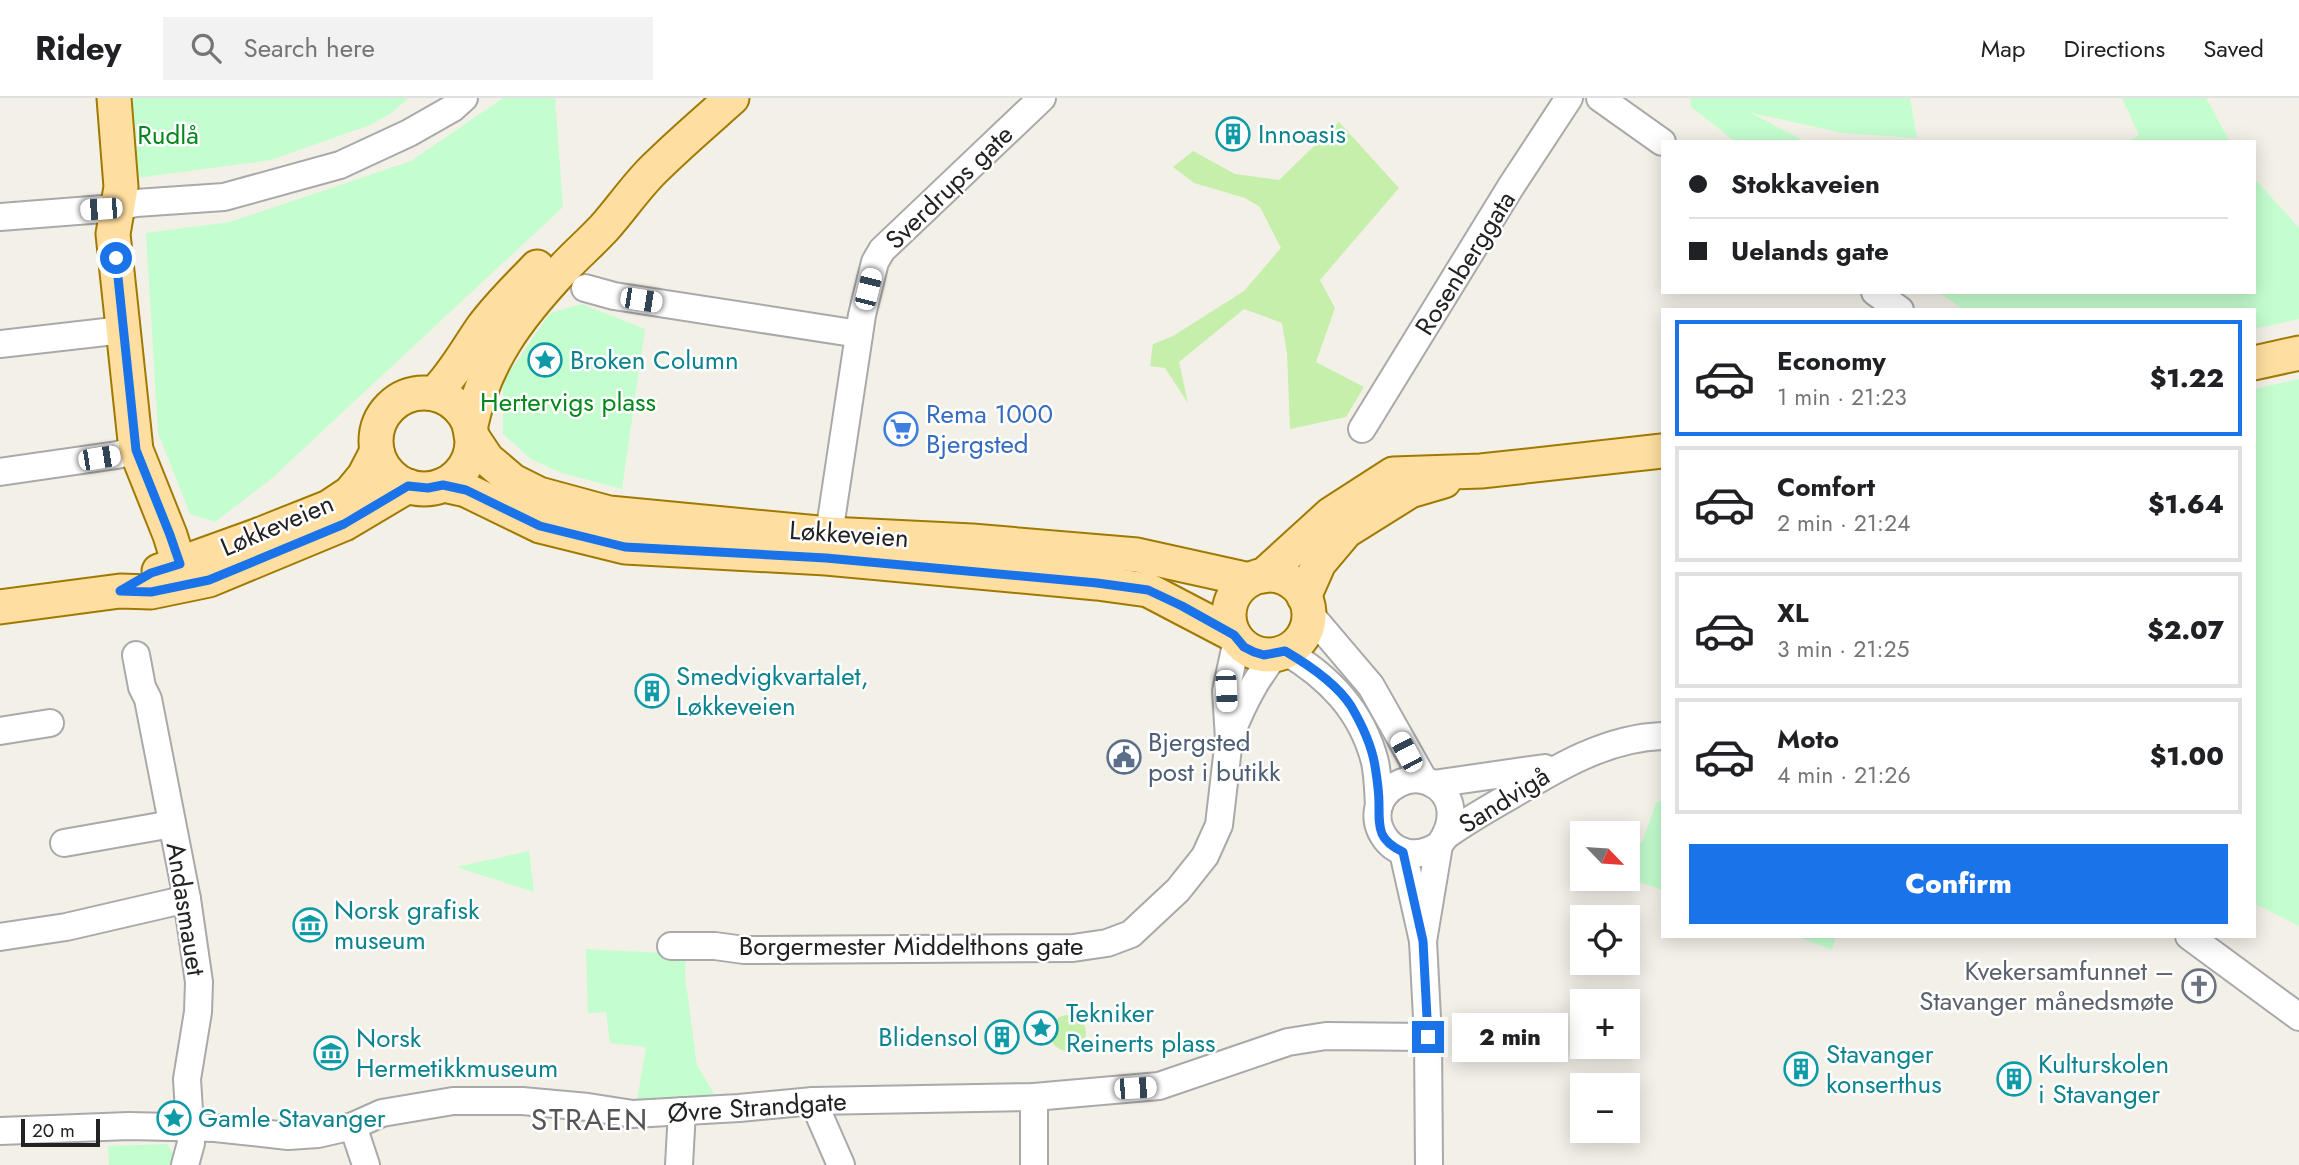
<!DOCTYPE html>
<html lang="en">
<head>
<meta charset="utf-8">
<style>
  :root { --surface:#fff; --page:#f2f2f2; --text:#202124; --muted:#757577; --line:#e0e0e0; --accent:#1a73e8 }
  body { margin:0; font-family:Jost,sans-serif; background:var(--page); color:var(--text); height:100vh; display:flex; flex-direction:column; font-size:26px; white-space:nowrap }
  * { box-sizing:border-box; margin:0 }
  p { font-size:23px; color:var(--muted) }
  .icon { flex:none; width:38px; height:38px; fill:none; stroke:currentColor; stroke-width:2; stroke-linecap:round; stroke-linejoin:round }
  .map { position:relative; flex:1; overflow:hidden }
  .panel { position:absolute; left:1661px; top:210px; width:595px; height:630px; display:flex; flex-direction:column; background:var(--surface); border-radius:0px; box-shadow:0 4px 18px #0003 }
  .panel>* { flex:none }
  .hud { position:absolute; left:1661px; top:42px; width:595px; height:154px; border-radius:0px; box-shadow:0 4px 18px #0003; display:grid; align-content:center; height:154px; padding:0 28px; background:var(--surface) }
  .needle { width:46px; rotate:115deg }
  .fabs { position:absolute; left:1570px; top:723px; display:grid; gap:14px }
  .fabs a { display:grid; place-items:center; width:70px; height:70px; border-radius:0px; background:var(--surface); box-shadow:0 4px 18px #0003; font-size:35px }
  .scale { position:absolute; left:21px; bottom:18px; width:79px; box-sizing:border-box; padding-left:7px; border:4px solid #222; border-top:0; font-size:19px; line-height:24px; white-space:nowrap; color:#222; -webkit-text-stroke:5px #fff; paint-order:stroke }
  .end { position:absolute; width:32px; height:32px; margin:-16px; border:9px solid #1a73e8; background:#fff; box-shadow:0 0 0 4px #fff }
  .from { border-radius:50% }
  .bubble { position:absolute; height:49px; border-radius:0px; background:var(--surface); box-shadow:0 4px 18px #0003; font-size:23px; font-weight:800; line-height:49px; text-align:center }
  .car { position:absolute; width:21px; height:42px; margin:-21px -10px; border-radius:9px; box-shadow:0 0 5px 2px #0007; background:linear-gradient(#fff 24%,#345 0 40%,#fff 0 76%,#345 0 86%,#fff 0) }
  .hud b { display:flex; align-items:center; gap:24px; height:66px; font-size:26px }
  .hud b+b { border-top:2px solid var(--line) }
  .hud i { width:18px; height:18px; background:var(--text) }
  ul { padding:12px 0 0; list-style:none }
  li { display:flex; align-items:center; gap:21px; height:116px; margin:0 14px 10px; padding:0 14px; border:4px solid var(--line); border-radius:0px }
  li div { flex:1 }
  li b { display:block; font-size:26px }
  li em { font-style:normal; font-weight:800 }
  li.on { border-color:var(--accent) }
  li>.icon { width:63px; height:63px; stroke-width:1.5 }
  .action { display:flex; gap:14px; margin-top:auto; padding:14px 28px }
  .action a { flex:1; height:80px; border-radius:0px; background:var(--accent); color:#fff; font-size:28px; font-weight:800; line-height:80px; text-align:center }
  header { display:flex; align-items:center; gap:42px; box-sizing:border-box; height:98px; padding:0 35px; background:var(--surface); border-bottom:2px solid var(--line) }
  header strong { font-size:33px }
  nav { display:flex; gap:38px; margin-inline-start:auto; font-size:24px }
  .search { width:490px; height:63px; background:var(--page); display:flex; align-items:center; gap:18px; box-sizing:border-box; padding:0 24px; border-radius:0px; color:var(--muted); font-size:26px }
  .map>svg:first-child { display:block }
  .grass { fill:#c6efab }
  .park { fill:#c4fece }
  .lines { fill:none; stroke-linecap:round; stroke-linejoin:round }
  .minor-casing { stroke:#a9a9a9; stroke-width:30 }
  .major-casing { stroke:#a07a00; stroke-width:37 }
  .minor { stroke:#fff; stroke-width:26 }
  .major { stroke:#ffdfa1; stroke-width:33 }
  .route { stroke:#1a73e8; stroke-width:9 }
  .labels { text-anchor:middle; stroke-width:5; stroke-linejoin:round; paint-order:stroke }
  .culture-label { font-size:26px; fill:#0d838f; stroke:#fff; text-anchor:start }
  .park-label { font-size:26px; fill:#04871b; stroke:#fff }
  .street-label { font-size:26px; fill:#222; stroke:#fff }
  .shop-label { font-size:26px; fill:#366cbe; stroke:#fff; text-anchor:start }
  .service-label { font-size:26px; fill:#4e5e75; stroke:#fff; text-anchor:start }
  .worship-label { font-size:26px; fill:#5b616d; stroke:#fff; text-anchor:end }
  .quarter-label { font-size:30px; letter-spacing:2px; fill:#555; stroke:#fff }
</style>
</head>
<body>
<header>
<strong>Ridey</strong>
<div class="search"><svg class="icon" aria-label="search" viewBox="0 0 24 24"><circle cx="10" cy="10" r="6"/><path d="M15 15l6 6"/></svg>Search here</div>
<nav><a>Map</a><a>Directions</a><a>Saved</a></nav>
</header>
<div class="map">
<svg width="2299" height="1067" viewBox="0 0 2299 1067">
  <rect width="100%" height="100%" fill="#f3f0e8"/>
  <!-- grass -->
  <g class="grass">
    <polygon points="1339,24 1399,90 1320,182 1335,210 1316,264 1364,289 1346,319 1290,331 1287,255 1282,225 1244,211 1179,264 1188,305 1165,270 1150,268 1153,246 1173,238 1244,193 1281,150 1260,109 1245,100 1194,85 1173,69 1193,53 1235,76 1279,82"/>
    <circle cx="1068" cy="935" r="18"/>
  </g>
  <!-- park -->
  <g class="park">
    <polygon points="128,0 409,0 390,16 370,27 271,62 130,81"/>
    <polygon points="503,0 555,0 563,109 271,381 215,424 190,416 158,335 146,135 230,124 411,63"/>
    <polygon points="1690,0 1910,0 1917,40 1843,35 1751,15 1806,44 1736,44 1691,9"/>
    <polygon points="2122,0 2206,0 2230,44 2127,44 2139,37"/>
    <polygon points="2254,80 2299,130 2299,221 2254,231 2254,212 1964,212 1938,194 2254,194"/>
    <polygon points="582,206 645,231 622,391 562,375 531,361 503,336 503,283 550,215"/>
    <polygon points="2299,281 2299,828 2254,805 2254,291"/>
    <polygon points="1662,702 1662,792 1628,780 1639,744 1642,745 1656,705"/>
    <polygon points="529,753 534,794 456,769"/>
    <polygon points="1796,838 1836,838 1832,852"/>
    <polygon points="586,851 686,856 685,878 697,967 716,999 637,1003 646,949 610,945 606,914 588,915"/>
    <polygon points="167,1046 175,1058 170,1067 109,1067 108,1048"/>
  </g>
  <g class="lines">
    <defs>
      <g id="minor">
        <polyline points="1600,0 1662,44"/>
        <polyline points="0,119 116,110 136,105 224,99 340,67 409,35 453,10 464,0"/>
        <polyline points="585,190 614,198 859,236"/>
        <polyline points="1875,194 1900,212"/>
        <polyline points="0,246 123,232"/>
        <polyline points="1362,331 1510,90 1569,0"/>
        <polyline points="0,374 117,357 136,352"/>
        <polyline points="829,436 862,217 875,164 882,152 1042,0"/>
        <polyline points="1309,515 1371,588 1424,682"/>
        <path d="M 1285,553 C 1329,579 1362,613 1375,664 C 1378,678 1378,693 1379,707"/>
        <polyline points="136,557 142,589 148,601 187,801 199,884 198,914 187,981 191,1045 185,1067"/>
        <polyline points="0,633 50,625"/>
        <path d="M 1232,633 C 1244,604 1256,580 1276,556"/>
        <polyline points="1433,686 1545,670"/>
        <path d="M 1447,737 C 1468,722 1489,710 1512,697 C 1558,669 1607,640 1662,638"/>
        <polyline points="64,745 172,726"/>
        <polyline points="1403,754 1423,843 1428,939 1429,1067"/>
        <polyline points="2189,838 2299,919"/>
        <polyline points="0,839 66,829 187,801"/>
        <path d="M 1423,843 L 1439,747 C 1455,727 1457,696 1429,684 C 1419,680 1407,681 1398,686 C 1352,710 1391,779 1439,747"/>
        <polyline points="671,848 715,848 744,852 1073,850 1107,845 1131,836 1178,792 1205,758 1219,727 1229,641 1226,593 1237,542"/>
        <polyline points="813,1003 841,1067"/>
        <polyline points="353,1028 366,1067"/>
        <polyline points="0,1033 129,1028 215,1030 288,1038 318,1036 353,1028 382,1015 453,1003 522,1003 588,1009 633,1016 739,1010 813,1003 1034,999 1159,988 1288,944 1326,938 1428,939"/>
        <polyline points="679,1067 682,1013"/>
        <polyline points="1034,1067 1034,999"/>
      </g>
      <g id="major">
        <polyline points="114,0 121,89 113,136 136,352 170,437 179,466"/>
        <polyline points="2254,265 2299,255"/>
        <circle cx="424" cy="343" r="48"/>
        <path d="M 434,296 C 454,276 466,253 482,230 C 498,208 518,189 537,169"/>
        <path d="M 470,331 C 484,264 517,220 563,171 C 576,157 591,144 604,130 C 621,111 635,90 653,72 C 678,47 705,24 732,0"/>
        <polyline points="471,337 487,361 513,383 539,396 609,415 829,436 972,443 1137,457 1250,482"/>
        <polyline points="443,387 466,392 540,428 625,449 826,460 1097,485 1148,492 1234,537"/>
        <polyline points="159,473 256,438 329,409 350,395 364,378 377,353"/>
        <circle cx="1269" cy="517" r="40"/>
        <polyline points="1263,478 1331,416 1393,376 1481,373 1662,353"/>
        <polyline points="1304,499 1319,465 1346,433 1410,393 1444,383"/>
        <polyline points="0,509 120,493 151,494 209,482 344,426 408,388"/>
      </g>
    </defs>
    <!-- minor casing -->
    <use href="#minor" class="minor-casing"/>
    <!-- major casing -->
    <use href="#major" class="major-casing"/>
    <!-- minor -->
    <use href="#minor" class="minor"/>
    <!-- major -->
    <use href="#major" class="major"/>
  </g>
  <g class="lines">
    <!-- route -->
    <path class="route" d="M 116,160 L 136,352 L 170,437 L 180,466 L 151,475 L 120,493 L 151,494 L 209,482 L 344,426 L 408,388 L 428,390 L 443,387 L 466,392 L 540,428 L 625,449 L 826,460 L 1097,485 L 1148,492 L 1182,508 L 1234,537 L 1244,549 L 1254,554 L 1264,557 L 1285,553 C 1309,567 1336,585 1351,608 C 1361,625 1372,649 1375,668 C 1377,680 1379,694 1379,706 C 1379,731 1378,742 1403,754 L 1423,843 L 1428,939"/>
  </g>
  <!-- icons -->
  <defs>
    <symbol id="building-ring" viewBox="-11 -11 22 22"><circle r="9.5" fill="#fff" stroke="#0f9aa8" stroke-width="1.5"/><path d="M-4-6H4V6H1V3H-1V6H-4ZM-2.5-4.3h1.7v1.8h-1.7ZM.8-4.3h1.7v1.8H.8ZM-2.5-1h1.7V.8h-1.7ZM.8-1h1.7V.8H.8Z" fill="#0f9aa8"/></symbol>
    <symbol id="sight-ring" viewBox="-11 -11 22 22"><circle r="9.5" fill="#fff" stroke="#0f9aa8" stroke-width="1.5"/><path d="M0-6L1.8-2.2L6-1.7L2.9 1.2L3.7 5.4L0 3.3L-3.7 5.4L-2.9 1.2L-6-1.7L-1.8-2.2Z" fill="#0f9aa8"/></symbol>
    <symbol id="supermarket-ring" viewBox="-11 -11 22 22"><circle r="9.5" fill="#fff" stroke="#3f7fe0" stroke-width="1.5"/><path d="M-6-5.5h2.5l.6 2H6L4.5 2H-2.5L-4.4-4H-6ZM-1.5 3.2a1.3 1.3 0 1 0 .1 0ZM3 3.2a1.3 1.3 0 1 0 .1 0Z" fill="#3f7fe0"/></symbol>
    <symbol id="civic-ring" viewBox="-11 -11 22 22"><circle r="9.5" fill="#fff" stroke="#5c6f8a" stroke-width="1.5"/><path d="M-.6-6.5H3V-4.5H.6V-3L4-1V1h2V6H-6V1h2V-1L-.6-3ZM-1.2 2.5V6h2.4V2.5Z" fill="#5c6f8a"/></symbol>
    <symbol id="museum-ring" viewBox="-11 -11 22 22"><circle r="9.5" fill="#fff" stroke="#0f9aa8" stroke-width="1.5"/><path d="M0-6L6-3V-2H-6V-3ZM-5-1h2V3h-2ZM-1-1h2V3h-2ZM3-1h2V3H3ZM-6 4H6V6H-6Z" fill="#0f9aa8"/></symbol>
    <symbol id="church-ring" viewBox="-11 -11 22 22"><circle r="9.5" fill="#fff" stroke="#6b7280" stroke-width="1.5"/><path d="M-1.2-6h2.4v3.5h3.3v2.4h-3.3V6h-2.4V-.1h-3.3v-2.4h3.3Z" fill="#6b7280"/></symbol>
  </defs>
  <g fill-rule="evenodd">
    <use href="#building-ring" x="1214" y="17" width="38" height="38"/>
    <use href="#sight-ring" x="526" y="243" width="38" height="38"/>
    <use href="#supermarket-ring" x="882" y="312" width="38" height="38"/>
    <use href="#building-ring" x="633" y="574" width="38" height="38"/>
    <use href="#civic-ring" x="1105" y="640" width="38" height="38"/>
    <use href="#museum-ring" x="291" y="808" width="38" height="38"/>
    <use href="#church-ring" x="2180" y="869" width="38" height="38"/>
    <use href="#sight-ring" x="1022" y="911" width="38" height="38"/>
    <use href="#building-ring" x="983" y="920" width="38" height="38"/>
    <use href="#museum-ring" x="312" y="936" width="38" height="38"/>
    <use href="#building-ring" x="1782" y="952" width="38" height="38"/>
    <use href="#building-ring" x="1995" y="962" width="38" height="38"/>
    <use href="#sight-ring" x="155" y="1001" width="38" height="38"/>
  </g>
  <g class="labels">
    <!-- culture labels -->
    <g class="culture-label">
      <text x="1258" y="45">Innoasis</text>
      <text x="570" y="271">Broken Column</text>
      <text x="676" y="587">Smedvigkvartalet,<tspan x="676" dy="30">Løkkeveien</tspan></text>
      <text x="334" y="821">Norsk grafisk<tspan x="334" dy="30">museum</tspan></text>
      <text x="1066" y="924">Tekniker<tspan x="1066" dy="30">Reinerts plass</tspan></text>
      <text x="978" y="948" text-anchor="end">Blidensol</text>
      <text x="356" y="949">Norsk<tspan x="356" dy="30">Hermetikkmuseum</tspan></text>
      <text x="1826" y="965">Stavanger<tspan x="1826" dy="30">konserthus</tspan></text>
      <text x="2038" y="975">Kulturskolen<tspan x="2038" dy="30">i Stavanger</tspan></text>
      <text x="198" y="1029">Gamle Stavanger</text>
    </g>
    <!-- park labels -->
    <g class="park-label">
      <text x="168" y="46">Rudlå</text>
      <text x="568" y="313">Hertervigs plass</text>
    </g>
    <!-- street labels -->
    <g class="street-label">
      <text transform="translate(949 89) rotate(-44)" y="9">Sverdrups gate</text>
      <text transform="translate(1465 165) rotate(-58)" y="9">Rosenberggata</text>
      <text transform="translate(277 427) rotate(-23)" y="9">Løkkeveien</text>
      <text transform="translate(849 436) rotate(4)" y="9">Løkkeveien</text>
      <text transform="translate(1504 702) rotate(-32)" y="9">Sandvigå</text>
      <text transform="translate(186 811) rotate(81)" y="9">Andasmauet</text>
      <text x="911" y="857">Borgermester Middelthons gate</text>
      <text transform="translate(757 1009) rotate(-4)" y="9">Øvre Strandgate</text>
    </g>
    <!-- shop labels -->
    <g class="shop-label">
      <text x="926" y="325">Rema 1000<tspan x="926" dy="30">Bjergsted</tspan></text>
    </g>
    <!-- service labels -->
    <g class="service-label">
      <text x="1148" y="653">Bjergsted<tspan x="1148" dy="30">post i butikk</tspan></text>
    </g>
    <!-- worship labels -->
    <g class="worship-label">
      <text x="2174" y="882">Kvekersamfunnet –<tspan x="2174" dy="30">Stavanger månedsmøte</tspan></text>
    </g>
    <!-- quarter labels -->
    <g class="quarter-label">
      <text x="590" y="1032">STRAEN</text>
    </g>
  </g>
</svg>
<div class="fabs">
<a><svg class="needle" viewBox="-14 -14 28 28"><path d="M0-13l5 13h-10z" fill="#e53935"/><path d="M0 13l5-13h-10z" fill="#757577"/></svg></a>
<a><svg class="icon" aria-label="locate" viewBox="0 0 24 24"><circle cx="12" cy="12" r="6"/><path d="M12 2v4M12 18v4M2 12h4M18 12h4"/></svg></a>
<a>+</a>
<a>−</a>
</div>
<div class="scale">20 m</div>
<i class="end from" style="left:116px;top:160px"></i>
<i class="end" style="left:1428px;top:939px"></i>
<div class="bubble" style="left:1452px;top:915px;width:116px">2 min</div>
<i class="car" style="left:101px;top:111px;rotate:266deg"></i>
<i class="car" style="left:868px;top:191px;rotate:14deg"></i>
<i class="car" style="left:641px;top:202px;rotate:99deg"></i>
<i class="car" style="left:99px;top:360px;rotate:81deg"></i>
<i class="car" style="left:1226px;top:593px;rotate:177deg"></i>
<i class="car" style="left:1406px;top:654px;rotate:332deg"></i>
<i class="car" style="left:1135px;top:990px;rotate:87deg"></i>
<div class="hud">
<b><i class="from"></i>Stokkaveien</b>
<b><i></i>Uelands gate</b>
</div>
<section class="panel">
<ul>
<li class="on"><svg class="icon" aria-label="car" viewBox="0 0 24 24"><path d="M5 17H2v-5l4-1 3-4h7l3 4 3 1v5h-3M9 17h6M6 11h13"/><circle cx="7" cy="17" r="2"/><circle cx="17" cy="17" r="2"/></svg><div><b>Economy</b><p>1 min · 21:23</p></div><em>$1.22</em></li>
<li><svg class="icon" aria-label="car" viewBox="0 0 24 24"><path d="M5 17H2v-5l4-1 3-4h7l3 4 3 1v5h-3M9 17h6M6 11h13"/><circle cx="7" cy="17" r="2"/><circle cx="17" cy="17" r="2"/></svg><div><b>Comfort</b><p>2 min · 21:24</p></div><em>$1.64</em></li>
<li><svg class="icon" aria-label="car" viewBox="0 0 24 24"><path d="M5 17H2v-5l4-1 3-4h7l3 4 3 1v5h-3M9 17h6M6 11h13"/><circle cx="7" cy="17" r="2"/><circle cx="17" cy="17" r="2"/></svg><div><b>XL</b><p>3 min · 21:25</p></div><em>$2.07</em></li>
<li><svg class="icon" aria-label="car" viewBox="0 0 24 24"><path d="M5 17H2v-5l4-1 3-4h7l3 4 3 1v5h-3M9 17h6M6 11h13"/><circle cx="7" cy="17" r="2"/><circle cx="17" cy="17" r="2"/></svg><div><b>Moto</b><p>4 min · 21:26</p></div><em>$1.00</em></li>
</ul>
<div class="action"><a>Confirm</a></div>
</section>
</div>
</body>
</html>
